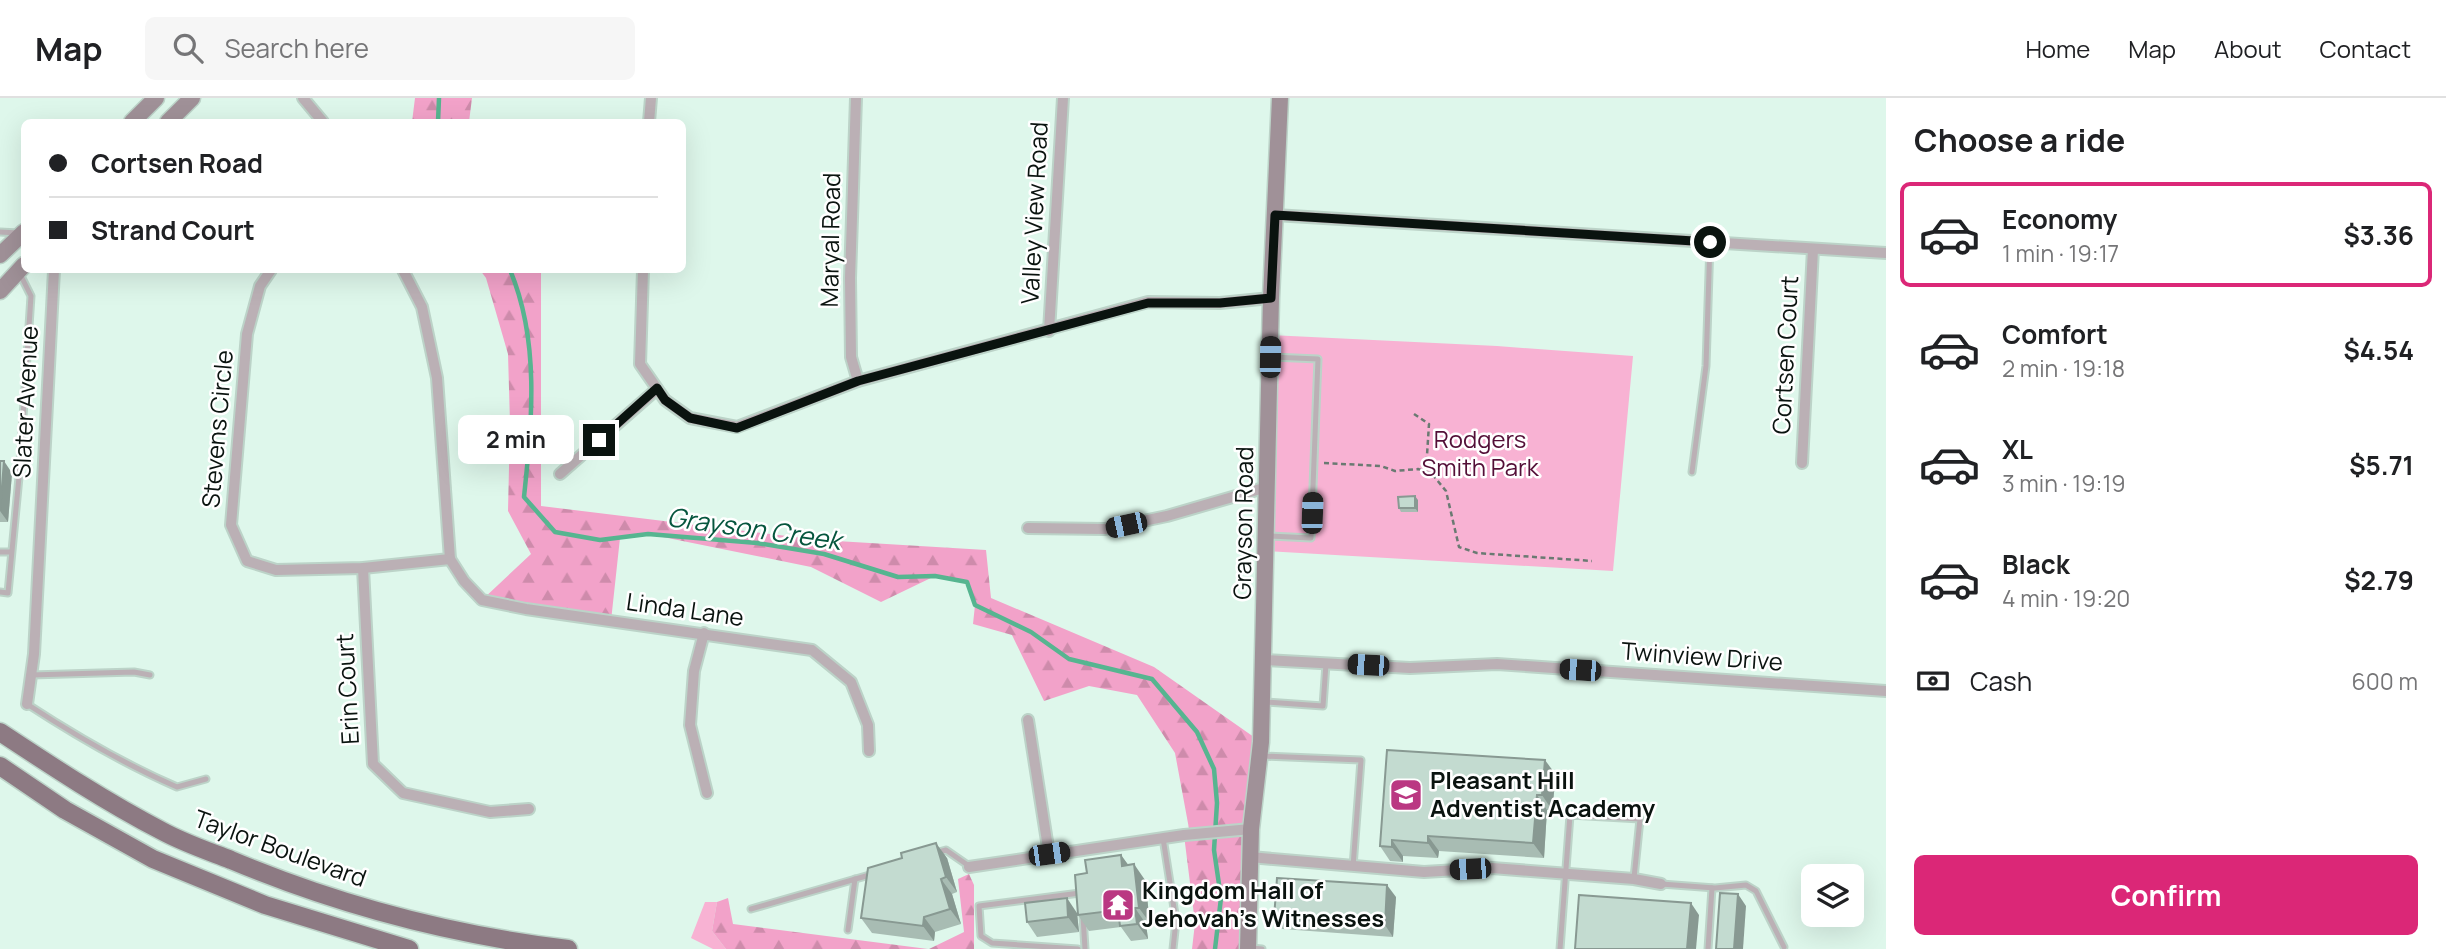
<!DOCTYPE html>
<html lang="en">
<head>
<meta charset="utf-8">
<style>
  :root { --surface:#fff; --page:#f6f6f6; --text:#202124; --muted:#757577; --line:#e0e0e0; --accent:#db2777 }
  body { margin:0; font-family:Manrope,sans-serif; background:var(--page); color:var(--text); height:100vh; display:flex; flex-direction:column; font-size:26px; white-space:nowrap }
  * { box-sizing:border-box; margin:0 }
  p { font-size:23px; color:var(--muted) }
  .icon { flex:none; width:38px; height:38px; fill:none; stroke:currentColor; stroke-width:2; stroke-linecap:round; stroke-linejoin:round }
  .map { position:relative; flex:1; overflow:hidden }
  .details { display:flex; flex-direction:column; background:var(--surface); width:560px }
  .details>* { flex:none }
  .guide { position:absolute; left:21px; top:21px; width:665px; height:154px; border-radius:10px; box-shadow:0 7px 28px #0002; display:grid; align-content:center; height:154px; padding:0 28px; background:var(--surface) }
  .fabs { position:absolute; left:1801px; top:766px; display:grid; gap:14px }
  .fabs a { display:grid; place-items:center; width:63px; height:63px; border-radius:10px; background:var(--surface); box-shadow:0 7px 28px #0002; font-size:35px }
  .end { position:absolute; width:32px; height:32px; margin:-16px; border:9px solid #0a130f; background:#fff; box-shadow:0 0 0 4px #fff }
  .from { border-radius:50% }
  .bubble { position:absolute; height:49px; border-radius:10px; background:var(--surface); box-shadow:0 7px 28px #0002; font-size:23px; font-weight:700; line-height:49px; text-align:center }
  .car { position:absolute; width:21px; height:42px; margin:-21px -10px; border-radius:9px; box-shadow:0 0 5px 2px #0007; background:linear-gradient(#222 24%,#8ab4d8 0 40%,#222 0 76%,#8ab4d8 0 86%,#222 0) }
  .guide b { display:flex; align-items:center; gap:24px; height:66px; font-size:26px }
  .guide b+b { border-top:2px solid var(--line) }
  .guide i { width:18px; height:18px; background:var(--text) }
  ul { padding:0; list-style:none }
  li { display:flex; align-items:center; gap:21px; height:105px; margin:0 14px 10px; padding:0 14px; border:4px solid transparent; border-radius:10px }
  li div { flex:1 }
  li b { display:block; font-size:26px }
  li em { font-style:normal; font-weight:700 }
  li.current { border-color:var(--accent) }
  li>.icon { width:63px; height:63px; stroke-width:1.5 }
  h2 { padding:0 28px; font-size:32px; line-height:84px }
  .pay { display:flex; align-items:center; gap:18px; height:77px; padding:0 28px; font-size:26px }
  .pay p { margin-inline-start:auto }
  .primary-button { display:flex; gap:14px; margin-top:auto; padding:14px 28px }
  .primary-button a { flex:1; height:80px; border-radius:10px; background:var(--accent); color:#fff; font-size:28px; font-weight:700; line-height:80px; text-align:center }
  header { display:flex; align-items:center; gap:42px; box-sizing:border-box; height:98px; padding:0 35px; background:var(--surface); border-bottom:2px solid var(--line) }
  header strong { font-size:33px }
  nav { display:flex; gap:38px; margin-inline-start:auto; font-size:24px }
  .search { width:490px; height:63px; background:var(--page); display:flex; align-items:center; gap:18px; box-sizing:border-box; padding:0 24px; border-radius:10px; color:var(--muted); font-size:26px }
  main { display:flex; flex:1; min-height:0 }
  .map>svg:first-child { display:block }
  .green { fill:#f8b2d3 }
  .forest { fill:url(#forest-firs) }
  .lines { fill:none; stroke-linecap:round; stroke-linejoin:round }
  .stream { stroke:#56b590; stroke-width:4.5 }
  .lane-casing { stroke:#bcd3c8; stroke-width:9 }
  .street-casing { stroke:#bcd3c8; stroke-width:14 }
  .secondary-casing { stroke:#bcd3c8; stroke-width:19 }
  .primary-casing { stroke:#bcd3c8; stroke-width:21 }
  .path { stroke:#6a7a72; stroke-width:2.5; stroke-dasharray:5 3.5; stroke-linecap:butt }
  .lane { stroke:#bbb0b5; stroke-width:5 }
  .street { stroke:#bbb0b5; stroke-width:10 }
  .secondary { stroke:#a09198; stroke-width:16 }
  .primary { stroke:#8d7a83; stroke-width:18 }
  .wall { fill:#a8bcb3 }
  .shaded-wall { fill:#889992 }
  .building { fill:#c3dbd0; stroke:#889992; stroke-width:2 }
  .route { stroke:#0a130f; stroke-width:9 }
  .labels { text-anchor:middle; stroke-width:5; stroke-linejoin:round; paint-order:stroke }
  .street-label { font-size:24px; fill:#0a130f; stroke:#fff }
  .park-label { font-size:24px; fill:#530e37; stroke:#fff }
  .poi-label { font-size:24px; font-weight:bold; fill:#0a130f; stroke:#fff; text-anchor:start }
  .water-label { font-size:26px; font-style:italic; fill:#06563e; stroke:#fff }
</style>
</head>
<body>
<header>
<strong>Map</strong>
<div class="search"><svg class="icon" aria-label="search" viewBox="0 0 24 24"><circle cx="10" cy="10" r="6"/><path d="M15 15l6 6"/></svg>Search here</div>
<nav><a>Home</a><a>Map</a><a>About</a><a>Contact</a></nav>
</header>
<main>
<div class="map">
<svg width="1886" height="851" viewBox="0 0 1886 851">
  <defs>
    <pattern id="forest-firs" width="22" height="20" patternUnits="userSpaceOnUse" patternTransform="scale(1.75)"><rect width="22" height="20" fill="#f2a2c9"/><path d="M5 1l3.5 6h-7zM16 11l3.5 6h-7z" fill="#ce8bab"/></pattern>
  </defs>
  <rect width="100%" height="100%" fill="#def7eb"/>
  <!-- green -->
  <g class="green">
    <polygon points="1270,237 1497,248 1633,258 1613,473 1266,453"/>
    <polygon points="705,804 717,804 712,833 726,851 713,851 691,840"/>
  </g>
  <!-- forest -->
  <g class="forest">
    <polygon points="415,0 472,0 469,24 412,24"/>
    <polygon points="480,172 541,172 541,408 820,442 986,452 991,500 1154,569 1261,644 1248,851 1192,851 1195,825 1184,737 1190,736 1175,655 1137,597 1089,588 1044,603 1012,537 973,526 975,507 967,484 935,478 881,504 811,469 648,436 620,440 611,523 482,502 531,456 508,413 510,325 508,256 486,180"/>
    <polygon points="969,776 974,787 974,851 929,851 964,834 958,781"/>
    <polygon points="728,800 733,826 928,851 726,851 712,833 717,804"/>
  </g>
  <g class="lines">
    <!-- stream -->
    <g class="stream">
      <polyline points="438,24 439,0"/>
      <path d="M 510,172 C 540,243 532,323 524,399 L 555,434 L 600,442 L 648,436 L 757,445 L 824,456 L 898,479 L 935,478 L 967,484 L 975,507 L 1031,534 L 1069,561 L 1152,581 L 1197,634 L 1214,671 L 1217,705 L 1214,752 L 1221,800 L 1215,851"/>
    </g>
    <defs>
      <g id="lane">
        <polyline points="0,134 18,135"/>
        <polyline points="1692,374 1706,268 1710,144"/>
        <polyline points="1270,438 1311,440 1318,261 1272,259"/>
        <polyline points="0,454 11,454"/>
        <polyline points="0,494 8,495 19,379 31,198 20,176"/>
        <polyline points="31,577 134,574 150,577"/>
        <polyline points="1266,604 1323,608 1326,566"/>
        <path d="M 27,606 C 76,638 124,666 177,689 L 206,681"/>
        <polyline points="1262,658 1361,662 1353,769"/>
        <polyline points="1163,740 1176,823 1173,851"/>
        <polyline points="935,755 946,752 969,768"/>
        <polyline points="1661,786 1715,790 1746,787 1756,793 1784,849"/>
        <polyline points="751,811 873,776"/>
        <polyline points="1083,818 1085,851"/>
        <polyline points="848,832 855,781"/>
        <polyline points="1251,850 1262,851"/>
        <polyline points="1078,851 992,845 981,838 979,808 1080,795"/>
        <polyline points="1560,851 1570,717 1640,721 1634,780"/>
        <polyline points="1708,851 1712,790"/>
      </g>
      <g id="street">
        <polyline points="303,0 323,24"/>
        <polyline points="856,0 850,180 851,259 858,283"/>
        <polyline points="649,24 651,0"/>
        <polyline points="1275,117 1886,155"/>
        <polyline points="271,172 260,188 247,236 231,427 247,463 276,472 363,470 450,461 437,280 422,209 403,172"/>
        <polyline points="643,172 640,266 665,302 690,320 737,329 858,283 1148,204 1220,205 1271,200"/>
        <polyline points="1049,233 1063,0"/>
        <polyline points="1802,365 1813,151"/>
        <polyline points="560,376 657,291"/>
        <polyline points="1028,430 1105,431 1167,418 1267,389"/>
        <polyline points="450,461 464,483 482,502 526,511 812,552 851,584 868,627 869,653"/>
        <polyline points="363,470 373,666 403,695 490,714 529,711"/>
        <polyline points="704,535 694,573 690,627 707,695"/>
        <polyline points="1264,562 1410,570 1497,566 1886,593"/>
        <polyline points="27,606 34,556 54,172"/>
        <polyline points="1028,622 1049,756"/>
        <polyline points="1250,759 1424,774 1492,770 1634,781 1661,786"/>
        <polyline points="969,769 1184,737 1251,731"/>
      </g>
      <g id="secondary">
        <polyline points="132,24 156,0"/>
        <polyline points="168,24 192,0"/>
        <polyline points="0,157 24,134"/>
        <polyline points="0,193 24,167"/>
        <polyline points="1248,851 1251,731 1261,644 1271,200 1280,0"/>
      </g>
      <g id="primary">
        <path d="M 0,634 C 53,669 106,704 162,733 C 184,745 208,753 231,762 C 338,807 452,837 568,851"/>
        <polyline points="0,668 65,712 153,761 265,807 409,851"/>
      </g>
    </defs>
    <!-- lane casing -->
    <use href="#lane" class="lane-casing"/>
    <!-- street casing -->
    <use href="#street" class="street-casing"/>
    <!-- secondary casing -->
    <use href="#secondary" class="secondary-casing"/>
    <!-- primary casing -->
    <use href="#primary" class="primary-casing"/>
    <!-- path -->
    <g class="path">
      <polyline points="1414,316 1429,326 1426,373"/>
      <polyline points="1324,365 1381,368 1395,373 1418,371 1432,376 1446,393 1459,449 1477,455 1592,463"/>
    </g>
    <!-- lane -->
    <use href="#lane" class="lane"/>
    <!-- street -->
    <use href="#street" class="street"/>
    <!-- secondary -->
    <use href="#secondary" class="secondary"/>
    <!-- primary -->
    <use href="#primary" class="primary"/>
  </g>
  <!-- wall -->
  <g class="wall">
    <polygon points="0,363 12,375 8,424 0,424"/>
    <polygon points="1418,402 1418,414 1401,414 1399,410"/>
    <polygon points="1556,677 1552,712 1547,712 1544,760 1439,753 1438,760 1403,758 1403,764 1390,763 1380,748"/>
    <polygon points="1121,757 1128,767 1145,782 1150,825 1146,826 1148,841 1131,843 1121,829 1089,833 1078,817 1087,775"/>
    <polygon points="947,760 957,794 952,796 961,826 935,834 934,843 872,835 861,820"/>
    <polygon points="1396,799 1393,839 1282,831 1274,820"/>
    <polygon points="1077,815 1079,834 1037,839 1027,824"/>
  </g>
  <!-- shaded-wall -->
  <g class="shaded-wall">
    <polygon points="4,363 12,375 8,424 0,413"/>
    <polygon points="1415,398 1418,402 1418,414 1415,410"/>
    <polygon points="1545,662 1556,677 1552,712 1542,697"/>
    <polygon points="1537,697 1547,712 1544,760 1533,745"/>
    <polygon points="1428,738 1439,753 1438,760 1428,745"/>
    <polygon points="1392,742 1403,758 1403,764 1392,749"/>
    <polygon points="936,745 947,760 957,794 946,779"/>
    <polygon points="1121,757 1132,772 1122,768"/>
    <polygon points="1134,766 1145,782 1150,825 1139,810"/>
    <polygon points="941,781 952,796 961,826 950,811"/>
    <polygon points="1387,787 1396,799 1393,839 1385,827"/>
    <polygon points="1738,796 1746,808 1743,851 1734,851"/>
    <polygon points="1067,800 1077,815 1079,834 1068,819"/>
    <polygon points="1691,805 1699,817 1696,851 1687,851"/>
    <polygon points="1135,810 1146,826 1148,841 1137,826"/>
    <polygon points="924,819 935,834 934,843 923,828"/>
  </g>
  <!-- building -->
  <g class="building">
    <polygon points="0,363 4,363 0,413"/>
    <polygon points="1415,398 1415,410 1399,410 1398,399"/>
    <polygon points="1387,652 1545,662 1542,697 1537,697 1533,745 1428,738 1428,745 1392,742 1392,749 1380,748"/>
    <polygon points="936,745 946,779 941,781 950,811 924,819 923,828 861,820 868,770 902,760 901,755"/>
    <polygon points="1121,757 1122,768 1134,766 1139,810 1135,810 1137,826 1120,828 1118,812 1078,817 1075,777 1087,775 1085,762"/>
    <polygon points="1277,780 1387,787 1385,827 1274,820"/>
    <polygon points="1720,795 1738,796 1734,851 1716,851"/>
    <polygon points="1579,797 1691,805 1687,851 1575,851"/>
    <polygon points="1067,800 1068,819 1027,824 1025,805"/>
  </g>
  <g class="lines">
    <!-- route -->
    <polyline class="route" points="599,342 657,290 665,302 690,320 737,330 858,283 1148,205 1220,205 1271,200 1275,117 1710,144"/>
  </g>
  <!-- icons -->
  <defs>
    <symbol id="school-square" viewBox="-11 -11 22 22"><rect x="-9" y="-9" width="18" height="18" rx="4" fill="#ba3882" stroke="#fff"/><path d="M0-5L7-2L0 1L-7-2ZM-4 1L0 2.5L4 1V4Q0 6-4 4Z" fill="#fff"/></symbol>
    <symbol id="temple-square" viewBox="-11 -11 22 22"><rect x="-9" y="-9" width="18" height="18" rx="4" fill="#ba3882" stroke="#fff"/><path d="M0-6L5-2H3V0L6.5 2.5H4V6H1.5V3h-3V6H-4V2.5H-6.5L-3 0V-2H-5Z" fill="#fff"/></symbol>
  </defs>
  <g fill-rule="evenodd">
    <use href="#school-square" x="1387" y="678" width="38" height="38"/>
    <use href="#temple-square" x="1099" y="788" width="38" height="38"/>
  </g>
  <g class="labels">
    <!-- street labels -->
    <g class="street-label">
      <text transform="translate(1035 115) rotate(-87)" y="8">Valley View Road</text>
      <text transform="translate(831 142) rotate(-89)" y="8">Maryal Road</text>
      <text transform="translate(1786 257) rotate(-87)" y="8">Cortsen Court</text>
      <text transform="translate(26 304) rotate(-87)" y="8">Slater Avenue</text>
      <text transform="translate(218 331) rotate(-85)" y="8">Stevens Circle</text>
      <text transform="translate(1244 425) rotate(-89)" y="8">Grayson Road</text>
      <text transform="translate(685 512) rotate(8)" y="8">Linda Lane</text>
      <text transform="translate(1702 559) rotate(4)" y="8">Twinview Drive</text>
      <text transform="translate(348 591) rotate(-93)" y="8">Erin Court</text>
      <text transform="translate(280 751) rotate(20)" y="8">Taylor Boulevard</text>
    </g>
    <!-- park labels -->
    <g class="park-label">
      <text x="1480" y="350">Rodgers<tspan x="1480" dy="28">Smith Park</tspan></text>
    </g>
    <!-- poi labels -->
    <g class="poi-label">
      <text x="1430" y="691">Pleasant Hill<tspan x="1430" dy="28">Adventist Academy</tspan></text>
      <text x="1142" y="801">Kingdom Hall of<tspan x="1142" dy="28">Jehovah's Witnesses</tspan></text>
    </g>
    <!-- water labels -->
    <g class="water-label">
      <text transform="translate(754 431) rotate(8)" y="9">Grayson Creek</text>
    </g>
  </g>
</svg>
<div class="fabs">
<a><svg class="icon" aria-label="layers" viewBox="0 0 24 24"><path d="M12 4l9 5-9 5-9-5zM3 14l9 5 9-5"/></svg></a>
</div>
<i class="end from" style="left:1710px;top:144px"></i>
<i class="end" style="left:599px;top:342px"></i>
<div class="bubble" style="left:458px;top:317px;width:116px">2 min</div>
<i class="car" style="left:1270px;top:259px;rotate:1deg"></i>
<i class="car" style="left:1312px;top:415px;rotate:2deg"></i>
<i class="car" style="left:1126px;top:427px;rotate:258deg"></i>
<i class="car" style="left:1368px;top:567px;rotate:273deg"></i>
<i class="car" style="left:1580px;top:572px;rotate:274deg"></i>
<i class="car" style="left:1049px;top:756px;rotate:82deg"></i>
<i class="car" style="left:1470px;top:771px;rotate:267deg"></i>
<div class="guide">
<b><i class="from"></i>Cortsen Road</b>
<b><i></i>Strand Court</b>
</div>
</div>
<section class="details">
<h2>Choose a ride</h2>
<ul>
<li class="current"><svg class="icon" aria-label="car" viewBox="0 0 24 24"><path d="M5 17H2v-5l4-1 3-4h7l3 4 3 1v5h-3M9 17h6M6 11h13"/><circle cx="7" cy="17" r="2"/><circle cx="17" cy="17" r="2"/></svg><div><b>Economy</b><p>1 min · 19:17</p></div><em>$3.36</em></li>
<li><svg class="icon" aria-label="car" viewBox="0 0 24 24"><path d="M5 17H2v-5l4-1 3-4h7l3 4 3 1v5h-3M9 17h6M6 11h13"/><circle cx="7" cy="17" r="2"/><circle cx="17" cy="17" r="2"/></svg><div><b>Comfort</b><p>2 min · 19:18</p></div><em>$4.54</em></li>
<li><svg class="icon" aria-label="car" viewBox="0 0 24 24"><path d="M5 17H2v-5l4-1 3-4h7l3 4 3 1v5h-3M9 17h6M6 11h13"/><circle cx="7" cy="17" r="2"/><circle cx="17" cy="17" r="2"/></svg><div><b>XL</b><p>3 min · 19:19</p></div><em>$5.71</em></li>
<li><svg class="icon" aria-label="car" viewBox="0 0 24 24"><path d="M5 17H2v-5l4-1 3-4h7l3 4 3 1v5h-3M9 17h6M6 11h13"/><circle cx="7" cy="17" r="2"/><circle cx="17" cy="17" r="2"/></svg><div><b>Black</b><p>4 min · 19:20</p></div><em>$2.79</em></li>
</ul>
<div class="pay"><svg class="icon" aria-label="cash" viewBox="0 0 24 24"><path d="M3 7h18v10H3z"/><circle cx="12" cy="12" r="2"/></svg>Cash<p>600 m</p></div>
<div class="primary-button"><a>Confirm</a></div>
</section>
</main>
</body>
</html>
